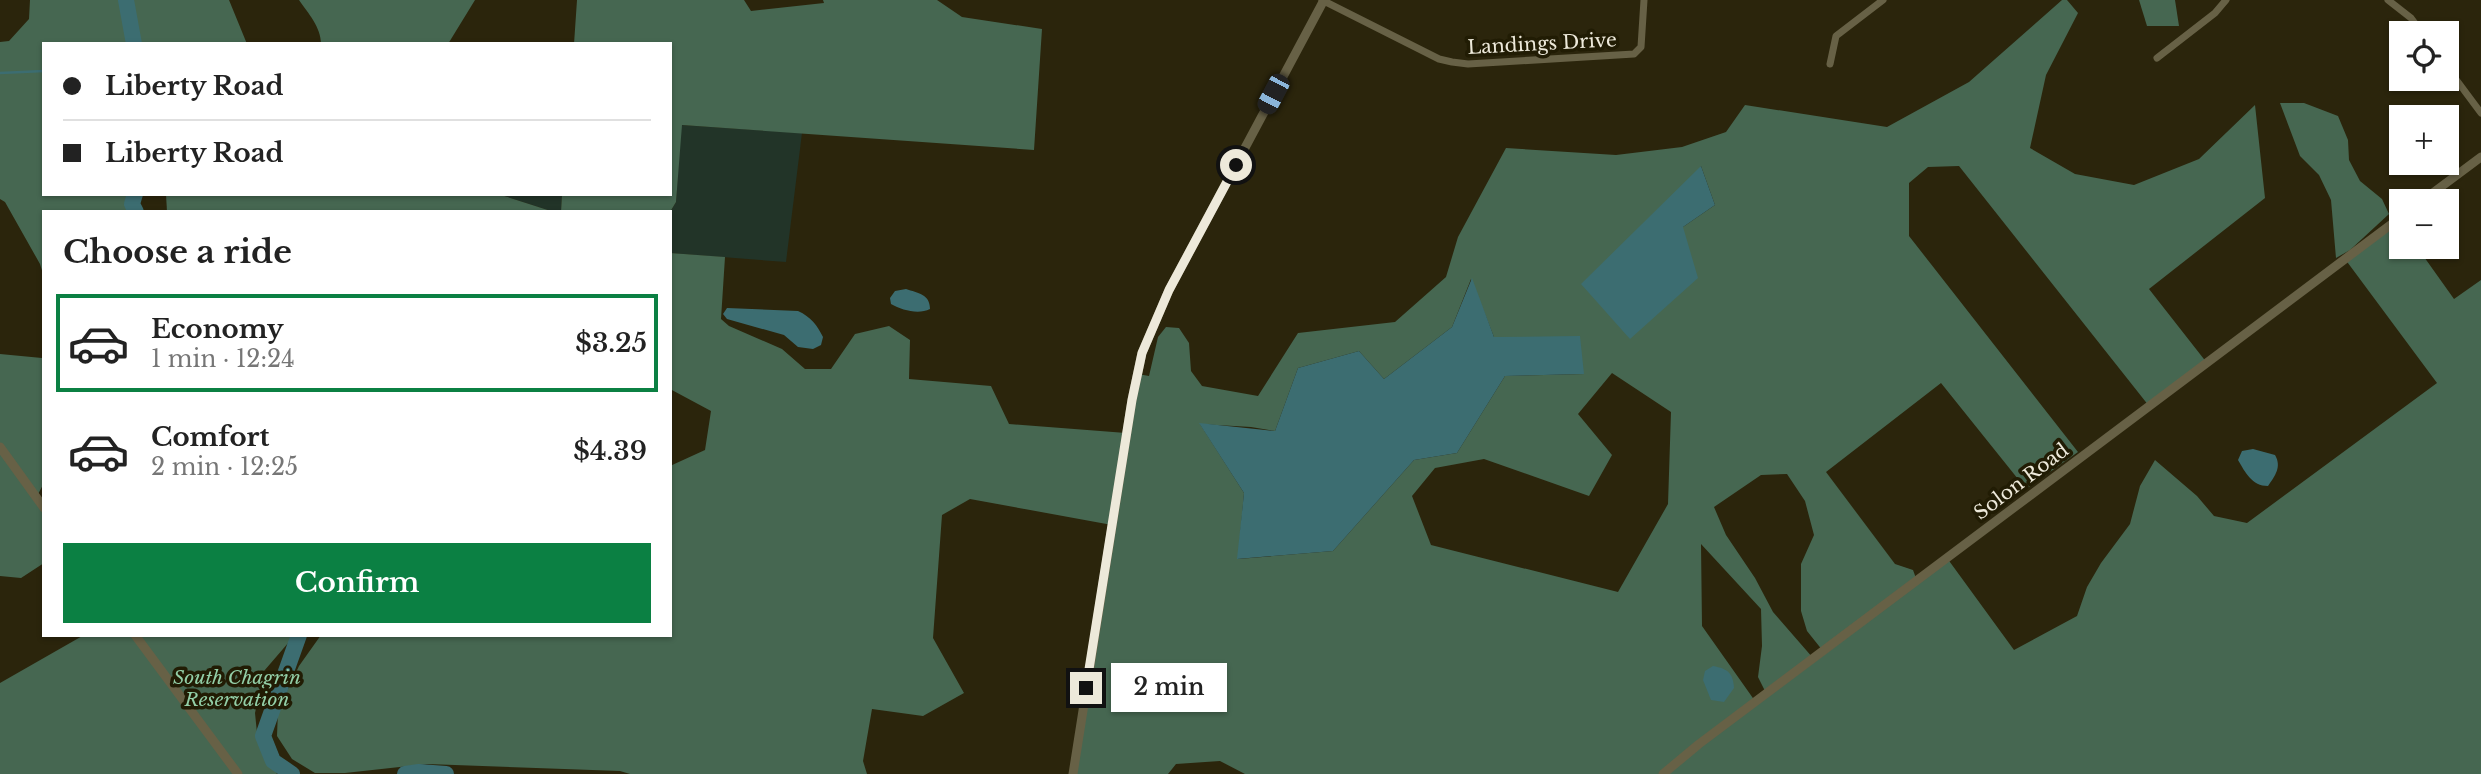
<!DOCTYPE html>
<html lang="en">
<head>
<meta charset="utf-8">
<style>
  :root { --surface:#fff; --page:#f6f6f6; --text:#222; --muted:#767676; --line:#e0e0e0; --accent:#0b8043 }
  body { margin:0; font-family:"Libre Baskerville",serif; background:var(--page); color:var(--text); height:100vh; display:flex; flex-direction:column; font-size:26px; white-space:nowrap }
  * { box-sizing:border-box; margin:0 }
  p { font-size:23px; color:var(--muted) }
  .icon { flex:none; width:38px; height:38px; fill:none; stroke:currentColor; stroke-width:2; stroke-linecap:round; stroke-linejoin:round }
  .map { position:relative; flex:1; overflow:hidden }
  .sheet { position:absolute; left:42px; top:210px; width:630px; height:427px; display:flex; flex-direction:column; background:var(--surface); border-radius:0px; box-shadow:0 2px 5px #0004 }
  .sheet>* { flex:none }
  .banner { position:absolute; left:42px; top:42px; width:630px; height:154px; border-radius:0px; box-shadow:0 2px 5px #0004; display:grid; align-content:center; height:154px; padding:0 21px; background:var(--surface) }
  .tools { position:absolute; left:2389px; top:21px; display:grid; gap:14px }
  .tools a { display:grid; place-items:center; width:70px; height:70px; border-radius:0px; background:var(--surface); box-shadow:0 2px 5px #0004; font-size:35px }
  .end { position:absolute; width:32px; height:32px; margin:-16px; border:9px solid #ede9da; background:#111; box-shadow:0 0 0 4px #111 }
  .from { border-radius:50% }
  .bubble { position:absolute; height:49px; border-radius:0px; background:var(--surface); box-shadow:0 2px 5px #0004; font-size:23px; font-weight:600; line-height:49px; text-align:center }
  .car { position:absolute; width:21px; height:42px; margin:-21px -10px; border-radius:9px; box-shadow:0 0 5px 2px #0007; background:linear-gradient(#222 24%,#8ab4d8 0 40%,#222 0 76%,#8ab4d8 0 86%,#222 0) }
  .banner b { display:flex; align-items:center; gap:24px; height:66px; font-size:26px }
  .banner b+b { border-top:2px solid var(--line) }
  .banner i { width:18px; height:18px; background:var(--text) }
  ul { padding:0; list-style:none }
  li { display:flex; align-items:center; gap:21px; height:98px; margin:0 14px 10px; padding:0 7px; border:4px solid transparent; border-radius:0px }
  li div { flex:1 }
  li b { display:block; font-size:26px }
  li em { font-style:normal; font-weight:600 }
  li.selected { border-color:var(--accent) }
  li>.icon { width:63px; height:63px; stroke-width:1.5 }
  h2 { padding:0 21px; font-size:32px; line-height:84px }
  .cta { display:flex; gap:14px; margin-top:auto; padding:14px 21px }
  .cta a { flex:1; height:80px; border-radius:0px; background:var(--accent); color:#fff; font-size:28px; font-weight:600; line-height:80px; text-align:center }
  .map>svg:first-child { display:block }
  .green { fill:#223428 }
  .forest { fill:#466751; fill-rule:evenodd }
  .water { fill:#3c6d71 }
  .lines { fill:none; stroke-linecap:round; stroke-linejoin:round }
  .stream { stroke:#3c6d71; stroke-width:2.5 }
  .river { stroke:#3c6d71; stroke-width:16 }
  .minor { stroke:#676146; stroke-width:7 }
  .tertiary { stroke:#676146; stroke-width:9 }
  .route { stroke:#ede9da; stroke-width:9 }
  .labels { text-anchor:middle; stroke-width:7; stroke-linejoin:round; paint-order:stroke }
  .street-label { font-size:19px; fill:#ede9da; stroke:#211c04 }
  .park-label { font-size:19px; font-style:italic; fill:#93cfa7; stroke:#211c04 }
</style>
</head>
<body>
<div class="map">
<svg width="2481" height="774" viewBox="0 0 2481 774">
  <rect width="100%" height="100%" fill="#2b250c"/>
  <!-- green -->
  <g class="green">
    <polygon points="681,125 802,133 786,262 670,253 670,212 676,202"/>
    <polygon points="498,194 562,194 561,212 554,212"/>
  </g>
  <!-- forest -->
  <g class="forest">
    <polygon points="30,0 229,0 247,44 44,44 44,194 131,194 128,212 44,212 44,277 40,264 5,202 0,199 0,42 9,41 29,19"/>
    <path d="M 299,0 L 475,0 L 448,44 L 321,44 C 321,27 308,13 299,0 Z"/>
    <polygon points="577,0 744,0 751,11 824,3 823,0 937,0 962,17 1042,29 1034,150 682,125 676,202 670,212 561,212 562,194 670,194 670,44 574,44"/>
    <path d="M 2062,0 L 2067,0 L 2078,13 L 2046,75 L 2030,148 L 2075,174 L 2134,185 L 2199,159 L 2255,105 L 2265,198 L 2149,289 L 2207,363 L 2149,406 L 1959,166 L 1928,167 L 1909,183 L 1909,236 L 2078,452 L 2026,489 L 1941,383 L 1826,472 L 1895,564 L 1913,570 L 1917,581 L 1947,558 L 2014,650 L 2077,616 L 2087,587 L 2101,563 L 2130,524 L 2140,486 L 2155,460 L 2197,496 L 2214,516 L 2247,523 L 2437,383 L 2345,259 L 2397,220 L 2401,225 L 2401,247 L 2417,247 L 2454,299 L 2481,280 L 2481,774 L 1245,774 L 1220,761 L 1176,764 L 1168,774 L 1073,774 L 1112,525 L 970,499 L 942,515 L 933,638 L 964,693 L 923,716 L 872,709 L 863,761 L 867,774 L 630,774 L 620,771 L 427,764 L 345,773 L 315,773 L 292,759 L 277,736 L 278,710 L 299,666 L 321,635 L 670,635 L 670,466 L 705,450 L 711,411 L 670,389 L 670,253 L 725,257 L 721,319 L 729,326 L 782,349 L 805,369 L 831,369 L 855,334 L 889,326 L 910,340 L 909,379 L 991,386 L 1009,424 L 1126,433 L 1138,374 L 1149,376 L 1158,337 L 1166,327 L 1179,328 L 1189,343 L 1191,371 L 1202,386 L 1258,396 L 1298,333 L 1395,322 L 1446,277 L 1458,237 L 1506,148 L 1616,155 L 1682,147 L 1726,132 L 1745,105 L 1887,127 L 1969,82 ZM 1701,166 L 1715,205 L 1683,227 ZM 1471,279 L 1494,337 L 1584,374 L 1505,376 L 1457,453 L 1414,460 L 1333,551 L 1238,559 L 1244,493 L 1200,424 L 1251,427 L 1275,431 L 1298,368 L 1359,351 L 1384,379 L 1452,327 ZM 1612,373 L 1671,412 L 1668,504 L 1618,592 L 1431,545 L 1412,496 L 1435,468 L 1484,459 L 1589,496 L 1612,455 L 1578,414 ZM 1787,474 L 1805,501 L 1814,535 L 1801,564 L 1801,611 L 1807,631 L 1823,651 L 1813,658 L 1773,612 L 1755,578 L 1726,535 L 1714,507 L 1761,475 ZM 1701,544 L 1761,609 L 1762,646 L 1758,677 L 1766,693 L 1755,701 L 1702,626 Z"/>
    <polygon points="2139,0 2175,0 2179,26 2147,26"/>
    <polygon points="2280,103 2304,103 2338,116 2348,140 2349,160 2360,181 2382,199 2389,214 2350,250 2336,258 2331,200 2319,175 2300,156"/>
    <polygon points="166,194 498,194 554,212 167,212"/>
    <polygon points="0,354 42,358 44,356 44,483 36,498 44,508 44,563 21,578 0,576"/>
    <polygon points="84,635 295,635 264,671 255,713 258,743 277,774 0,774 0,683"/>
  </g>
  <!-- water -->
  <g class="water">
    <polygon points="1701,166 1715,205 1683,227 1698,278 1630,339 1581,284"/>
    <polygon points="1472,278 1494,337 1580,336 1584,374 1505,376 1457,453 1414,460 1333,551 1237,559 1244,493 1199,423 1275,431 1298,368 1359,351 1384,379 1452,327"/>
    <path d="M 906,289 C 918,293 930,294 930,309 C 918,315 902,310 891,304 L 890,298 L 895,291 Z"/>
    <path d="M 727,308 L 798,311 C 811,317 817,325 823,337 L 821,345 L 813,349 L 798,347 L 784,335 L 727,319 L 723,314 Z"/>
    <path d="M 2253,449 L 2275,455 C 2282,467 2275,476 2268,486 C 2252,486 2245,472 2238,460 L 2242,451 Z"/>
    <path d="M 1713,666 C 1728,669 1733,673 1734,688 L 1724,702 L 1711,700 L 1703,680 L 1705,671 Z"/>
  </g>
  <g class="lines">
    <!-- stream -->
    <polyline class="stream" points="0,73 44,71"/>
    <!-- river -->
    <g class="river">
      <polyline points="126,0 134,44"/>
      <polyline points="135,194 132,204 136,212"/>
      <polyline points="292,774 273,761 263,736 299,635"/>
      <polyline points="405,774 419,772 446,774"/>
    </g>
    <!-- minor -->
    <g class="minor">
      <polyline points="1322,0 1439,59 1452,62 1468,64 1634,54 1641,47 1644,0"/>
      <polyline points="2388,0 2411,18 2422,33"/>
      <polyline points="2157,58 2215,13 2226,0"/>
      <polyline points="1830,64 1836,36 1883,0"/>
      <polyline points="2446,66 2481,113"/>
    </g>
    <!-- tertiary -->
    <g class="tertiary">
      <polyline points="2422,201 2481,157"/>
      <polyline points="0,447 44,508"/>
      <polyline points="135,635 238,774"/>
      <polyline points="1073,774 1132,400 1142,353 1169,290 1324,0"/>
      <polyline points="1663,774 1699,744 2401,217"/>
    </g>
  </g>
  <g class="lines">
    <!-- route -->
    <polyline class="route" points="1086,688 1132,400 1142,353 1169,290 1236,165"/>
  </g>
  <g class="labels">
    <!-- street labels -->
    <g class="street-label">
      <text transform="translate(1542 43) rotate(-3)" y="7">Landings Drive</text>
      <text transform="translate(2021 481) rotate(-37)" y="7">Solon Road</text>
    </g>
    <!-- park labels -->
    <g class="park-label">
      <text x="237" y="684">South Chagrin<tspan x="237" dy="22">Reservation</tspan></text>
    </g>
  </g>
</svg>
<div class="tools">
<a><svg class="icon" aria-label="locate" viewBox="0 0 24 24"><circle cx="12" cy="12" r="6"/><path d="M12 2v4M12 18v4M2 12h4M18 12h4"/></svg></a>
<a>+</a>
<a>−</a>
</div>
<i class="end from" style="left:1236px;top:165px"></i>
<i class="end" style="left:1086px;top:688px"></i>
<div class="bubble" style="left:1111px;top:663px;width:116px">2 min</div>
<i class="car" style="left:1273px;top:94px;rotate:208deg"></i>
<div class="banner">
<b><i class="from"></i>Liberty Road</b>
<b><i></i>Liberty Road</b>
</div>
<section class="sheet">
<h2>Choose a ride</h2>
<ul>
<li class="selected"><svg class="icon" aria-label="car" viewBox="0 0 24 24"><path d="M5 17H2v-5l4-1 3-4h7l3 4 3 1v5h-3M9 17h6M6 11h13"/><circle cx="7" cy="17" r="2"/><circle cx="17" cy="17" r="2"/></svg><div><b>Economy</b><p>1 min · 12:24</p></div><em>$3.25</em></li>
<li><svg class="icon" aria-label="car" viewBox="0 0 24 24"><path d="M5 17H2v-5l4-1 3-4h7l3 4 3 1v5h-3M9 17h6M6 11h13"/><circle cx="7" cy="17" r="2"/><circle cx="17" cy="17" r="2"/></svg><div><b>Comfort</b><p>2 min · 12:25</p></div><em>$4.39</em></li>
</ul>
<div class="cta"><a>Confirm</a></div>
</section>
</div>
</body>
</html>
